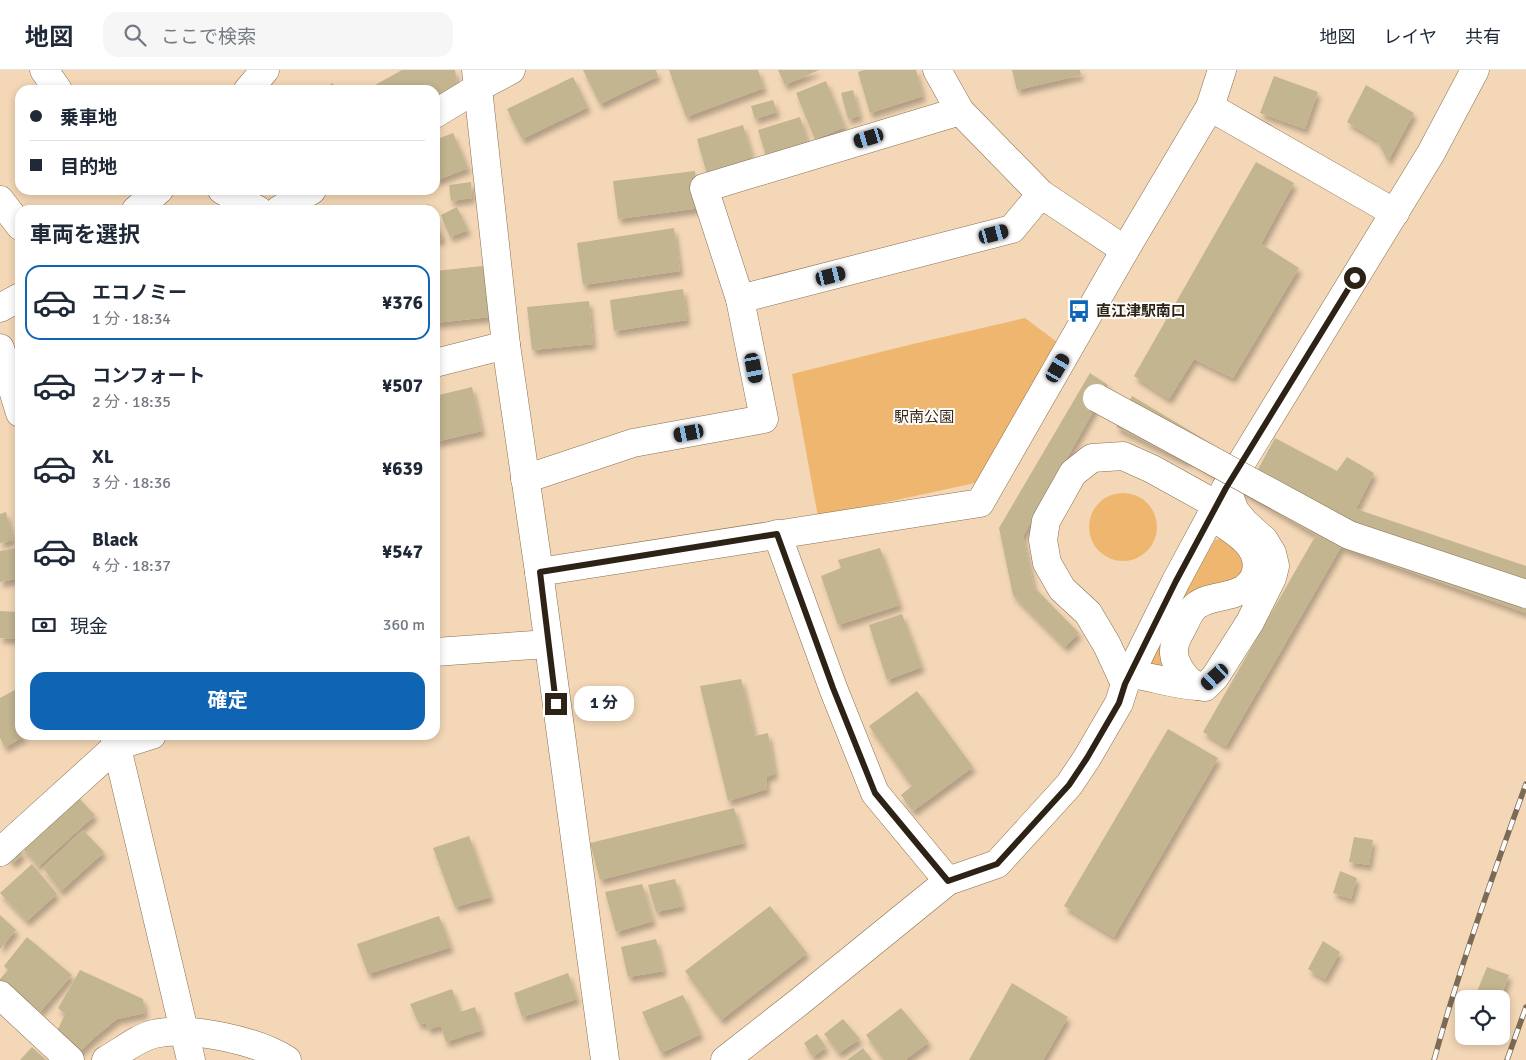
<!DOCTYPE html>
<html lang="ja">
<head>
<meta charset="utf-8">
<style>
  :root { --surface:#fff; --page:#f6f6f7; --text:#1f2937; --muted:#747a83; --line:#e0e1e3; --accent:#0f65b3 }
  body { margin:0; font-family:Signika,"Noto Sans JP",sans-serif; background:var(--page); color:var(--text); height:100vh; display:flex; flex-direction:column; font-size:19px; white-space:nowrap }
  * { box-sizing:border-box; margin:0 }
  p { font-size:16px; color:var(--muted) }
  .icon { flex:none; width:28px; height:28px; fill:none; stroke:currentColor; stroke-width:2; stroke-linecap:round; stroke-linejoin:round }
  .map { position:relative; flex:1; overflow:hidden }
  .panel { position:absolute; left:15px; top:135px; width:425px; height:535px; display:flex; flex-direction:column; background:var(--surface); border-radius:15px; box-shadow:0 2px 8px #0003 }
  .panel>* { flex:none }
  .banner { position:absolute; left:15px; top:15px; width:425px; height:110px; border-radius:15px; box-shadow:0 2px 8px #0003; display:grid; align-content:center; height:110px; padding:0 15px; background:var(--surface) }
  .tools { position:absolute; left:1455px; top:920px; display:grid; gap:10px }
  .tools a { display:grid; place-items:center; width:55px; height:55px; border-radius:10px; background:var(--surface); box-shadow:0 2px 8px #0003; font-size:25px }
  .end { position:absolute; width:22px; height:22px; margin:-11px; border:6px solid #2c2216; background:#fff; box-shadow:0 0 0 2px #fff }
  .from { border-radius:50% }
  .bubble { position:absolute; height:35px; border-radius:15px; background:var(--surface); box-shadow:0 2px 8px #0003; font-size:16px; font-weight:700; line-height:35px; text-align:center }
  .car { position:absolute; width:15px; height:30px; margin:-15px -8px; border-radius:6px; box-shadow:0 0 4px 1px #0007; background:linear-gradient(#222 24%,#8ab4d8 0 40%,#222 0 76%,#8ab4d8 0 86%,#222 0) }
  .banner b { display:flex; align-items:center; gap:18px; height:48px; font-size:19px }
  .banner b+b { border-top:1px solid var(--line) }
  .banner i { width:12px; height:12px; background:var(--text) }
  ul { padding:0; list-style:none }
  li { display:flex; align-items:center; gap:15px; height:75px; margin:0 10px 8px; padding:0 5px; border:2px solid transparent; border-radius:15px }
  li div { flex:1 }
  li b { display:block; font-size:19px }
  li em { font-style:normal; font-weight:700 }
  li.selected { border-color:var(--accent) }
  li>.icon { width:45px; height:45px; stroke-width:1.5 }
  h2 { padding:0 15px; font-size:22px; line-height:60px }
  .pay { display:flex; align-items:center; gap:12px; height:55px; padding:0 15px; font-size:19px }
  .pay p { margin-inline-start:auto }
  .cta { display:flex; gap:10px; margin-top:auto; padding:10px 15px }
  .cta a { flex:1; height:58px; border-radius:15px; background:var(--accent); color:#fff; font-size:20px; font-weight:700; line-height:58px; text-align:center }
  header { display:flex; align-items:center; gap:30px; box-sizing:border-box; height:70px; padding:0 25px; background:var(--surface); border-bottom:1px solid var(--line) }
  header strong { font-size:24px }
  nav { display:flex; gap:28px; margin-inline-start:auto; font-size:18px }
  .search { width:350px; height:45px; background:var(--page); display:flex; align-items:center; gap:12px; box-sizing:border-box; padding:0 18px; border-radius:15px; color:var(--muted); font-size:19px }
  .map>svg:first-child { display:block }
  .green { fill:#eeb66f }
  .building { fill:#c2b58f; filter:url(#shadow) }
  .lines { fill:none; stroke-linecap:round; stroke-linejoin:round }
  .minor-casing { stroke:#886f51; stroke-width:29 }
  .minor { stroke:#fff; stroke-width:28 }
  .rail-casing { stroke:#7b6a56; stroke-width:5.5 }
  .rail { stroke:#fdfdfd; stroke-width:4; stroke-dasharray:11; stroke-linecap:butt }
  .minor-bridge-casing { stroke:#886f51; stroke-width:29; stroke-linecap:butt }
  .minor-bridge { stroke:#fff; stroke-width:28 }
  .route { stroke:#2c2216; stroke-width:6 }
  .labels { text-anchor:middle; stroke-width:4; stroke-linejoin:round; paint-order:stroke }
  .poi-label { font-size:15px; font-weight:bold; fill:#2c2216; stroke:#fdfdfd; text-anchor:start }
  .park-label { font-size:15px; fill:#392915; stroke:#fdfdfd }
</style>
</head>
<body>
<header>
<strong>地図</strong>
<div class="search"><svg class="icon" aria-label="search" viewBox="0 0 24 24"><circle cx="10" cy="10" r="6"/><path d="M15 15l6 6"/></svg>ここで検索</div>
<nav><a>地図</a><a>レイヤ</a><a>共有</a></nav>
</header>
<div class="map">
<svg width="1526" height="990" viewBox="0 0 1526 990">
  <defs>
    <filter id="shadow"><feDropShadow dx="3" dy="5.5" stdDeviation="2.5" flood-color="#0004"/></filter>
  </defs>
  <rect width="100%" height="100%" fill="#f3d7b6"/>
  <!-- green -->
  <g class="green">
    <polygon points="1025,248 1057,272 975,413 818,447 792,304 913,274"/>
    <circle cx="1123" cy="457" r="34"/>
    <polygon points="1224,468 1237,474 1247,493 1238,512 1192,528 1177,607 1141,597 1215,470"/>
  </g>
  <!-- building -->
  <g class="building">
    <polygon points="402,0 455,0 458,21 435,33 435,20 366,20"/>
    <polygon points="583,0 656,0 658,6 600,34"/>
    <polygon points="669,0 758,0 764,18 686,47"/>
    <polygon points="778,0 819,0 785,15"/>
    <polygon points="864,0 916,0 923,26 870,43 858,2"/>
    <polygon points="1012,0 1080,0 1081,5 1017,20"/>
    <polygon points="1274,6 1318,22 1305,59 1260,43"/>
    <polygon points="573,7 588,37 522,69 507,39"/>
    <polygon points="826,11 845,57 815,69 796,23"/>
    <polygon points="332,13 340,20 325,20"/>
    <polygon points="1366,15 1414,43 1388,91 1377,70 1347,52"/>
    <polygon points="853,20 860,46 848,49 841,23"/>
    <polygon points="773,30 777,42 755,49 751,36"/>
    <polygon points="800,47 811,82 769,95 758,60"/>
    <polygon points="743,55 755,97 709,111 697,69"/>
    <polygon points="453,63 468,98 435,111 435,70"/>
    <polygon points="1256,92 1294,113 1261,174 1299,198 1233,308 1194,289 1169,329 1134,306"/>
    <polygon points="695,101 700,138 618,149 613,111"/>
    <polygon points="471,112 472,128 451,131 449,115"/>
    <polygon points="429,134 431,140 415,140"/>
    <polygon points="457,137 468,160 450,167 441,145"/>
    <polygon points="435,149 443,168 435,171"/>
    <polygon points="674,158 680,201 583,215 577,173"/>
    <polygon points="483,196 489,247 435,253 435,201"/>
    <polygon points="683,219 687,250 614,261 610,230"/>
    <polygon points="589,231 593,274 532,280 527,237"/>
    <polygon points="1090,303 1108,315 1023,466 1034,517 1079,563 1065,577 1013,525 999,458"/>
    <polygon points="472,317 482,361 435,372 435,326"/>
    <polygon points="1132,326 1257,401 1275,368 1337,401 1347,387 1374,403 1356,439 1526,496 1526,543 1341,477 1226,676 1203,662 1316,465 1191,391 1184,391 1116,357"/>
    <polygon points="6,442 13,470 0,473 0,444"/>
    <polygon points="15,478 20,508 0,512 0,481"/>
    <polygon points="880,478 900,535 838,555 821,506 841,498 838,490"/>
    <polygon points="0,541 20,542 20,569 0,568"/>
    <polygon points="902,544 922,597 887,610 869,555"/>
    <polygon points="741,609 755,666 768,663 775,704 766,707 767,719 728,731 700,616"/>
    <polygon points="20,617 20,665 27,665 5,677 0,668 0,628"/>
    <polygon points="917,621 973,697 913,741 901,725 912,716 869,656"/>
    <polygon points="1168,659 1218,688 1114,867 1064,836"/>
    <polygon points="73,722 95,745 39,796 20,775"/>
    <polygon points="734,738 744,773 600,810 590,773"/>
    <polygon points="83,760 104,782 61,821 43,798"/>
    <polygon points="469,766 491,827 455,837 433,778"/>
    <polygon points="1354,767 1373,770 1369,795 1349,792"/>
    <polygon points="13,774 23,784 13,793 4,782"/>
    <polygon points="32,794 57,824 27,851 0,823"/>
    <polygon points="1340,801 1357,808 1351,829 1333,823"/>
    <polygon points="675,809 683,836 656,842 648,815"/>
    <polygon points="642,814 653,851 616,862 605,822"/>
    <polygon points="770,836 807,883 721,950 685,901"/>
    <polygon points="0,845 16,860 0,879"/>
    <polygon points="439,846 451,877 368,904 357,874"/>
    <polygon points="27,867 72,905 40,942 27,929 21,935 0,913 0,909 8,900 4,896"/>
    <polygon points="656,869 664,901 628,907 621,877"/>
    <polygon points="1323,871 1340,882 1325,909 1308,899"/>
    <polygon points="1487,897 1509,905 1500,929 1474,929"/>
    <polygon points="80,900 143,929 145,943 117,949 95,967 77,984 52,972 65,944 58,938"/>
    <polygon points="568,903 577,929 522,947 514,923"/>
    <polygon points="1012,913 1068,947 1043,990 969,990"/>
    <polygon points="452,919 460,942 475,937 482,960 446,972 441,956 428,959 426,953 419,954 410,934"/>
    <polygon points="683,925 701,964 661,983 642,942"/>
    <polygon points="901,938 929,972 905,990 884,990 866,965"/>
    <polygon points="843,949 860,969 839,983 824,964"/>
    <polygon points="817,964 826,977 813,987 804,973"/>
    <polygon points="32,977 46,990 20,990"/>
    <polygon points="863,978 872,990 847,990"/>
  </g>
  <g class="lines">
    <defs>
      <g id="minor">
        <polyline points="44,0 58,20"/>
        <polyline points="476,0 506,275 539,502 605,990"/>
        <polyline points="937,0 960,41 1041,124 1125,180"/>
        <polyline points="248,20 265,0"/>
        <polyline points="1210,37 1395,143"/>
        <polyline points="960,41 704,118 740,229 1012,159 1041,124"/>
        <polyline points="435,44 479,17 511,0"/>
        <polyline points="222,120 258,140"/>
        <polyline points="0,130 20,156"/>
        <polyline points="136,140 159,120"/>
        <polyline points="279,140 312,120"/>
        <polyline points="0,238 20,227"/>
        <polyline points="0,278 20,343"/>
        <polyline points="435,293 506,275"/>
        <polyline points="525,409 633,373 764,349 740,229"/>
        <path d="M 1211,446 C 1231,459 1265,476 1255,505 C 1253,511 1246,519 1240,521 C 1226,528 1208,526 1196,536 C 1189,541 1185,554 1180,562 C 1171,578 1172,589 1183,604 C 1188,612 1195,616 1205,617 L 1215,607 L 1250,552 L 1272,508 L 1275,496 L 1272,483 L 1264,470 L 1245,453 L 1235,441 L 1226,418"/>
        <polyline points="777,464 833,618 875,723 948,811"/>
        <polyline points="539,502 980,433 1125,180 1210,37 1222,0"/>
        <polyline points="435,582 548,574"/>
        <path d="M 1131,604 C 1153,607 1175,615 1197,616"/>
        <polyline points="1125,614 1107,575 1088,543 1062,519 1047,493 1043,470 1046,451 1073,403 1092,388 1123,386 1152,399 1217,435"/>
        <polyline points="114,665 191,990"/>
        <polyline points="0,782 117,676 152,665"/>
        <polyline points="0,925 70,990"/>
        <path d="M 106,990 C 121,982 137,968 154,964 C 189,956 256,970 287,990"/>
        <polyline points="725,990 799,932 948,811 997,794 1069,715 1087,688 1119,633 1125,614 1176,511 1226,418 1431,83 1475,0"/>
      </g>
    </defs>
    <!-- minor casing -->
    <use href="#minor" class="minor-casing"/>
    <!-- minor -->
    <use href="#minor" class="minor"/>
    <defs>
      <g id="rail">
        <path d="M 1434,990 C 1460,896 1493,805 1526,714"/>
        <polyline points="1507,990 1526,937"/>
      </g>
    </defs>
    <!-- rail casing -->
    <use href="#rail" class="rail-casing"/>
    <!-- rail -->
    <use href="#rail" class="rail"/>
    <defs>
      <polyline id="minor-bridge" points="1097,328 1349,465 1526,524"/>
    </defs>
    <!-- minor-bridge casing -->
    <use href="#minor-bridge" class="minor-bridge-casing"/>
    <!-- minor-bridge -->
    <use href="#minor-bridge" class="minor-bridge"/>
  </g>
  <g class="lines">
    <!-- route -->
    <polyline class="route" points="556,634 540,502 777,464 833,618 875,723 948,811 997,794 1069,715 1087,688 1119,633 1125,614 1176,511 1226,418 1355,208"/>
  </g>
  <!-- icons -->
  <defs>
    <symbol id="bus-bare" viewBox="-9 -9 18 18"><path d="M-5-6H5V4H4V6H2V4H-2V6H-4V4H-5ZM-3.5-4V0h7V-4ZM-3.5 1.2v1.5H-2V1.2ZM2 1.2v1.5H3.5V1.2Z" fill="#0f65b3" stroke="#fdfdfd" stroke-width="2.5" paint-order="stroke"/></symbol>
  </defs>
  <g fill-rule="evenodd">
    <use href="#bus-bare" x="1063" y="225" width="32" height="32"/>
  </g>
  <g class="labels">
    <!-- poi labels -->
    <g class="poi-label">
      <text x="1096" y="246">直江津駅南口</text>
    </g>
    <!-- park labels -->
    <g class="park-label">
      <text x="924" y="352">駅南公園</text>
    </g>
  </g>
</svg>
<div class="tools">
<a><svg class="icon" aria-label="locate" viewBox="0 0 24 24"><circle cx="12" cy="12" r="6"/><path d="M12 2v4M12 18v4M2 12h4M18 12h4"/></svg></a>
</div>
<i class="end from" style="left:1355px;top:208px"></i>
<i class="end" style="left:556px;top:634px"></i>
<div class="bubble" style="left:574px;top:616px;width:60px">1 分</div>
<i class="car" style="left:869px;top:68px;rotate:253deg"></i>
<i class="car" style="left:994px;top:164px;rotate:75deg"></i>
<i class="car" style="left:831px;top:206px;rotate:76deg"></i>
<i class="car" style="left:754px;top:298px;rotate:169deg"></i>
<i class="car" style="left:1058px;top:298px;rotate:30deg"></i>
<i class="car" style="left:689px;top:363px;rotate:259deg"></i>
<i class="car" style="left:1215px;top:607px;rotate:228deg"></i>
<div class="banner">
<b><i class="from"></i>乗車地</b>
<b><i></i>目的地</b>
</div>
<section class="panel">
<h2>車両を選択</h2>
<ul>
<li class="selected"><svg class="icon" aria-label="car" viewBox="0 0 24 24"><path d="M5 17H2v-5l4-1 3-4h7l3 4 3 1v5h-3M9 17h6M6 11h13"/><circle cx="7" cy="17" r="2"/><circle cx="17" cy="17" r="2"/></svg><div><b>エコノミー</b><p>1 分 · 18:34</p></div><em>¥376</em></li>
<li><svg class="icon" aria-label="car" viewBox="0 0 24 24"><path d="M5 17H2v-5l4-1 3-4h7l3 4 3 1v5h-3M9 17h6M6 11h13"/><circle cx="7" cy="17" r="2"/><circle cx="17" cy="17" r="2"/></svg><div><b>コンフォート</b><p>2 分 · 18:35</p></div><em>¥507</em></li>
<li><svg class="icon" aria-label="car" viewBox="0 0 24 24"><path d="M5 17H2v-5l4-1 3-4h7l3 4 3 1v5h-3M9 17h6M6 11h13"/><circle cx="7" cy="17" r="2"/><circle cx="17" cy="17" r="2"/></svg><div><b>XL</b><p>3 分 · 18:36</p></div><em>¥639</em></li>
<li><svg class="icon" aria-label="car" viewBox="0 0 24 24"><path d="M5 17H2v-5l4-1 3-4h7l3 4 3 1v5h-3M9 17h6M6 11h13"/><circle cx="7" cy="17" r="2"/><circle cx="17" cy="17" r="2"/></svg><div><b>Black</b><p>4 分 · 18:37</p></div><em>¥547</em></li>
</ul>
<div class="pay"><svg class="icon" aria-label="cash" viewBox="0 0 24 24"><path d="M3 7h18v10H3z"/><circle cx="12" cy="12" r="2"/></svg>現金<p>360 m</p></div>
<div class="cta"><a>確定</a></div>
</section>
</div>
</body>
</html>
